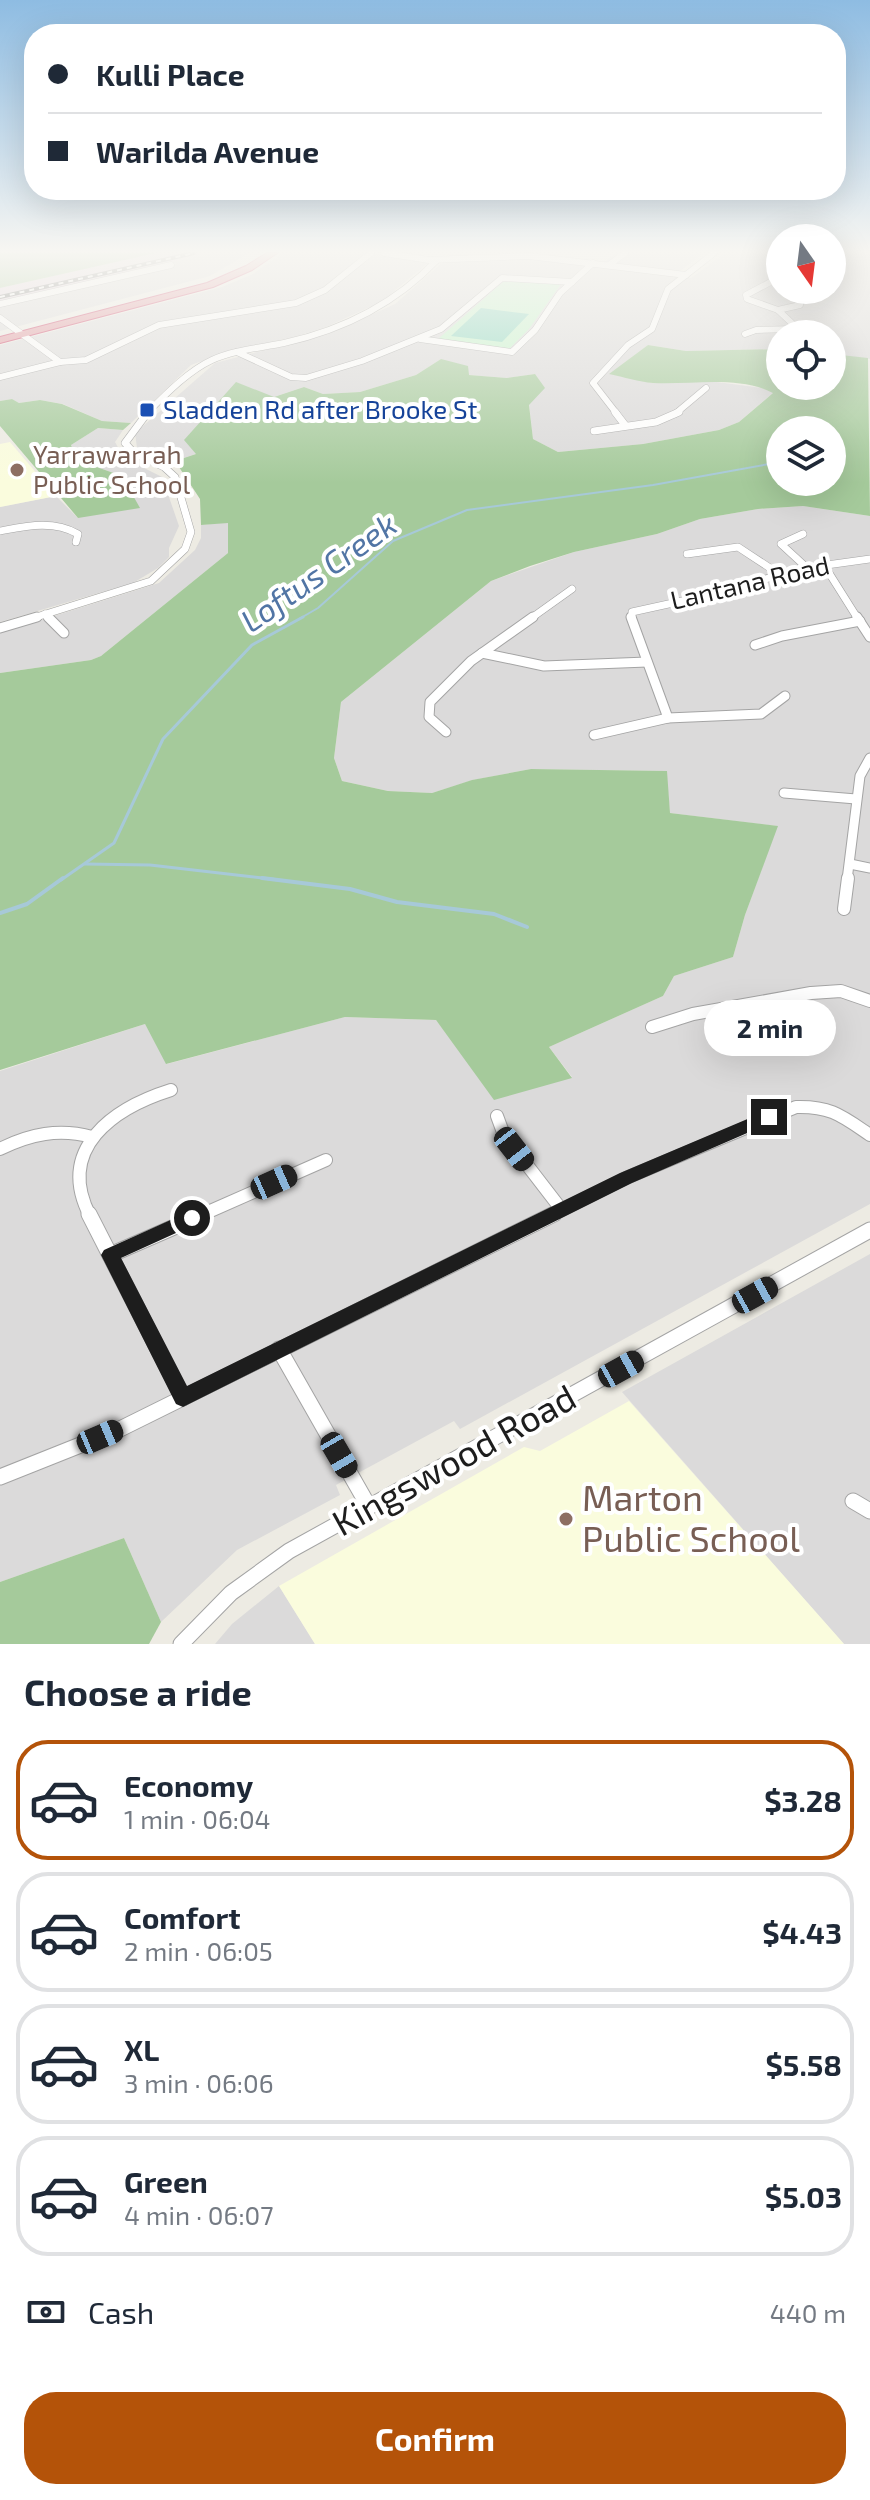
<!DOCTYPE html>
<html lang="en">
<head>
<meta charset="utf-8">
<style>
  :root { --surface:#fff; --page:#f2f2f3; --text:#1f2937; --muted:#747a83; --line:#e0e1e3; --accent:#b45309 }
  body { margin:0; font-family:"Exo 2",sans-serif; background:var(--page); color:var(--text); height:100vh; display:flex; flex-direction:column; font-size:30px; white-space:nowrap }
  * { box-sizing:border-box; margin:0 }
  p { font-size:26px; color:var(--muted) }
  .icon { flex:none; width:44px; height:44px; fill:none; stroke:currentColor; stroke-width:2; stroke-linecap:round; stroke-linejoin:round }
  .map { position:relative; height:1644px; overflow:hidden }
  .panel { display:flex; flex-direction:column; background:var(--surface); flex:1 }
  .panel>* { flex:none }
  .hud { position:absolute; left:24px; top:24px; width:822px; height:176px; border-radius:32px; box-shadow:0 8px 32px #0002; display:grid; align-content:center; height:176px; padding:0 24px; background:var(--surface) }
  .needle { width:52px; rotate:166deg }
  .tools { position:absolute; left:766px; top:224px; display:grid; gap:16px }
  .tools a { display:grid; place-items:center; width:80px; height:80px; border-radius:50%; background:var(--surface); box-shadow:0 8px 32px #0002; font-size:40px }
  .end { position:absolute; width:36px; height:36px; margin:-18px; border:10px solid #1d1d1d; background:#fff; box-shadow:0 0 0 4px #fff }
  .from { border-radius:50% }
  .bubble { position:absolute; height:56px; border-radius:28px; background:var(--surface); box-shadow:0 8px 32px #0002; font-size:26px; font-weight:700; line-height:56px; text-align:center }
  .car { position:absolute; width:24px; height:48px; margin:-24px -12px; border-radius:10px; box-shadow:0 0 6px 2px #0007; background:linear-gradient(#222 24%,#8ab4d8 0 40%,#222 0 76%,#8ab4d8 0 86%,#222 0) }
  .hud b { display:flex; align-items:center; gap:28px; height:76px; font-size:30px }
  .hud b+b { border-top:2px solid var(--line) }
  .hud i { width:20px; height:20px; background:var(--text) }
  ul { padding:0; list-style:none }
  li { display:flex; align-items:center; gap:24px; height:120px; margin:0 16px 12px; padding:0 8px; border:4px solid var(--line); border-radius:32px }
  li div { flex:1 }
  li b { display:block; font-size:30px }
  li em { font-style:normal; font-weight:700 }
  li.current { border-color:var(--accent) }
  li>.icon { width:72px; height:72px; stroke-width:1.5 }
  h2 { padding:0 24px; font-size:36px; line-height:96px }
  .pay { display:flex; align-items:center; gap:20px; height:88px; padding:0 24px; font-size:30px }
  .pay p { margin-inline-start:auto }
  .cta { display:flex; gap:16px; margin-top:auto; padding:16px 24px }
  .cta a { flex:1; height:92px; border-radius:32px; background:var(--accent); color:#fff; font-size:32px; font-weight:700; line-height:92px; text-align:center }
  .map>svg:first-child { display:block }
  .residential { fill:#dbdada }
  .industrial { fill:#e6d6e2 }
  .education { fill:#fafcdd }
  .forest { fill:#a5ca9b; fill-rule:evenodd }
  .park { fill:#c3f5ca }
  .pitch { fill:#86d7bd }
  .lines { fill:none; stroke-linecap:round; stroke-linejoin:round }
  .stream-far2 { stroke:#a7c9d8; stroke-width:2 }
  .stream-far1 { stroke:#a7c9d8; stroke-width:3 }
  .stream { stroke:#a7c9d8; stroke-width:4 }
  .minor-far4-casing { stroke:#a4a4a4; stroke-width:7 }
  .minor-far3-casing { stroke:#a4a4a4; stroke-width:8 }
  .minor-far2-casing { stroke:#a4a4a4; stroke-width:11 }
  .minor-far1-casing { stroke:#a4a4a4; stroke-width:14 }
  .minor-casing { stroke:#a4a4a4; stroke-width:17 }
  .highway-casing { stroke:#cb315b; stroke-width:2 }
  .minor-far4 { stroke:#fff; stroke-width:6 }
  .minor-far3 { stroke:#fff; stroke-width:7 }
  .minor-far2 { stroke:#fff; stroke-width:9 }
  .minor-far1 { stroke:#fff; stroke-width:12 }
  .minor { stroke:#fff; stroke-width:15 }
  .highway { fill:#df9099; fill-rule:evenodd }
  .rail-casing { stroke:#6b6b6b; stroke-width:4 }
  .rail { stroke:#fff; stroke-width:2; stroke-dasharray:5; stroke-linecap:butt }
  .route { fill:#1d1d1d }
  .transit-dot { fill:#1a4fb4; stroke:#fff; stroke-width:3 }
  .education-dot { fill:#8d6e63; stroke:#fff; stroke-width:3 }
  .labels { text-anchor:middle; stroke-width:8; stroke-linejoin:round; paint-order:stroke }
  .far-transit-label { font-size:26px; fill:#164399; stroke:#fff; text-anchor:start }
  .far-education-label { font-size:26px; fill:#785e54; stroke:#fff; text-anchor:start }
  .far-street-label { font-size:26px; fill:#1d1d1d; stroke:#fff }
  .water-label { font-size:32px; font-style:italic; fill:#5175a5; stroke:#fff }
  .near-street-label { font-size:36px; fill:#1d1d1d; stroke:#fff }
  .near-education-label { font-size:36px; fill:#785e54; stroke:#fff; text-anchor:start }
</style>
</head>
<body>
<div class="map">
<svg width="870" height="1644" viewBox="0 0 870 1644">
  <rect width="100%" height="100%" fill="#edebe3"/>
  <!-- residential -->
  <g class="residential">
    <polygon points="212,253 249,253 210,276 0,331 0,301"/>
    <polygon points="283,253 376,253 428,263 381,302 326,327 294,337 232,350 191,365 131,423 102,421 63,404 40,400 19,403 12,399 0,401 0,345 222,287 253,274"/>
    <polygon points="615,253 704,253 680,271 604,263"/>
    <polygon points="725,253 780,253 780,290 832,290 832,253 870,253 870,359 832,354 832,334 780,334 780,349 686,351 648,345 611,374 652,383 709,381 762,388 774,392 739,422 719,430 643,444 558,452 533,439 529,404 535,374 507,378 468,375 441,359 416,375 360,392 323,394 304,387 274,397 196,454 175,461 137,448 135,433 215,363 333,332 395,304 443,262 529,258 691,278"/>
    <polygon points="98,428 123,430 115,442 124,458 162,477 179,526 169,548 169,557 158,568 133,583 0,622 0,507 56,496 78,518 122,476 77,460 71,445"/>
    <polygon points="803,506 870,516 870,1204 460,1429 454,1421 336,1485 340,1495 237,1550 161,1622 124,1538 0,1582 0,1071 145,1024 167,1064 345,1017 436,1020 450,1038 572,1077 549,1047 663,996 674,976 733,957 745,915 777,826 670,813 666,771 531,769 473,780 432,793 388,791 342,781 334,758 341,702 491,581 574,552 657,534 700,519 758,509"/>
    <polygon points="229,522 228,553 101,656 91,660 0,673 0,633 159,583 195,550 201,538 201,525"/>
    <polygon points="870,1254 870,1644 844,1644 622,1392"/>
    <polygon points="279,1586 315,1644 215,1644 232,1624"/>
  </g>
  <!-- industrial -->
  <polygon class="industrial" points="156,253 212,253 0,301 0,288"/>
  <!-- education -->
  <g class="education">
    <polygon points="10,442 56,496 0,507 0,444"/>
    <polygon points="629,1401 844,1644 315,1644 279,1586 524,1447 540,1451"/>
  </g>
  <!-- forest -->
  <g class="forest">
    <polygon points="0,253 156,253 0,288"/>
    <path d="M 648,345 L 686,351 L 780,349 L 780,386 L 832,386 L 832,354 L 868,358 L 870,516 L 803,506 L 758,509 L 700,519 L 657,534 L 574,552 L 530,566 L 491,581 L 341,702 L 334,758 L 342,781 L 388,791 L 432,793 L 472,780 L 531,769 L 667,771 L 670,813 L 778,826 L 745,915 L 733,957 L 674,976 L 663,996 L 549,1047 L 572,1078 L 494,1100 L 436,1020 L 345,1017 L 166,1064 L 145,1024 L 0,1070 L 0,673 L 91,660 L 101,656 L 228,553 L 228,523 L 201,525 L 200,499 L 175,461 L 196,454 L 184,440 L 236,382 L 274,397 L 304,387 L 323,394 L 360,392 L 416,375 L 441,359 L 468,366 L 469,375 L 507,378 L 535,374 L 545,388 L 529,405 L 533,439 L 558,452 L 643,444 L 719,430 L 739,422 L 773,393 C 738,375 692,385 653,383 C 639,382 624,377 609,374 ZM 780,430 L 832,430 L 832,482 L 780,482 Z"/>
    <polygon points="12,399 19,403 40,400 62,404 102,421 131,423 123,430 98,428 71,445 77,460 122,476 140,508 78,518 0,426 0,401"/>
    <polygon points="124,1538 161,1622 149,1644 0,1644 0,1582"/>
  </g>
  <!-- park -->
  <polygon class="park" points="504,281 561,284 529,329 509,349 438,339"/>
  <!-- pitch -->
  <polygon class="pitch" points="481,308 529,314 502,342 451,336"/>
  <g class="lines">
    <!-- stream-far2 -->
    <g class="stream-far2">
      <polyline points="832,440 837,438"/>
      <polyline points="299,619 318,608 393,541 467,510 653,485 780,462"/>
    </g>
    <!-- stream-far1 -->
    <g class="stream-far1">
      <polyline points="85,864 150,865 279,880"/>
      <polyline points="61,880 114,843 163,739 252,645 303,617"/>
    </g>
    <!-- stream -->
    <g class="stream">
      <polyline points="262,878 350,889 397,902 494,914 527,927"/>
      <polyline points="0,913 27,904 63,878"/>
    </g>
    <defs>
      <g id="minor-far4">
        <polyline points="384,253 429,260 529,256 686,275"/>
        <polyline points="609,265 625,253"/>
        <polyline points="780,277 746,295 747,299 778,310 798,329 816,334"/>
        <polyline points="0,304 171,265"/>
        <polyline points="778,310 800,305 800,298"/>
        <polyline points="0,318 60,362"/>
        <polyline points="745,334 756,330 798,329"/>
        <polyline points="420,339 512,352 535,330 560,293 593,263"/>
        <polyline points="237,352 291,377 306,378 362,361 441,329 502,278 572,282"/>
        <polyline points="0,377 60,362 86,360 159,325 296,303 325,290 371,253"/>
        <path d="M 146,414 C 165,395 188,371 212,360 C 234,350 260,348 284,343 C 343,330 395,304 437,260"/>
        <polyline points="617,414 593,383 628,345 652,329 668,289 714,253"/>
        <polyline points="675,414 706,388"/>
      </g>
      <g id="minor-far3">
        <polyline points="615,412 625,425"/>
        <polyline points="594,431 656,422 679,412"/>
        <path d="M 0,531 C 27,526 53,520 78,534 L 76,542"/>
        <polyline points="803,534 781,544 806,567"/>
        <polyline points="687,554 738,547 779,574"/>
        <polyline points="824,565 858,619"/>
        <polyline points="45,614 50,619"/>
        <polyline points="30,619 151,581 185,549 191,532 175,477 164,467 134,453 125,443 148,412"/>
        <polyline points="530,619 572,589"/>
        <polyline points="632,619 632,612 723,592 798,569 870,559"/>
      </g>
      <g id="minor-far2">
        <polyline points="48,617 64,633"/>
        <polyline points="857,617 870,637"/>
        <polyline points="0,628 37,617"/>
        <polyline points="755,645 782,636 860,621"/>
        <polyline points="482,653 544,666 647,662"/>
        <polyline points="668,718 761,714 785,696"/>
        <polyline points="446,732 429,717 430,702 471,661 533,617"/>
        <polyline points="594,735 668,718 631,617"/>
        <polyline points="784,793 856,799"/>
        <polyline points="850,864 870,868"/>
        <polyline points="847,880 860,776 870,758"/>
      </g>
      <g id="minor-far1">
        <polyline points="844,909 848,878"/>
        <polyline points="652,1027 693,1014 811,993 841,991 870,1001"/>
        <polyline points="497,1116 504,1135 561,1209"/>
        <path d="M 0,1149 C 30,1134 59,1128 92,1137"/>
        <path d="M 90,1216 C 55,1148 114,1108 171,1090"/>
        <polyline points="199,1216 326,1160"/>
        <path d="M 550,1216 L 626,1178 L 796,1107 C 831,1106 842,1116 870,1135"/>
      </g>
      <g id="minor">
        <polyline points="89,1214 183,1398"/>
        <polyline points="110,1255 204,1214"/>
        <polyline points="279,1349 369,1507"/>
        <polyline points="0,1477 118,1430 554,1214"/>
        <polyline points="853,1501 870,1511"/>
        <polyline points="181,1644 231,1593 289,1551 870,1230"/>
      </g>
      <polygon id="highway" points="267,253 277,253 252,270 213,287 0,343 0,337 207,283 246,266"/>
    </defs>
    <!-- minor-far4 casing -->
    <use href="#minor-far4" class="minor-far4-casing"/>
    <!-- minor-far3 casing -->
    <use href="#minor-far3" class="minor-far3-casing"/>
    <!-- minor-far2 casing -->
    <use href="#minor-far2" class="minor-far2-casing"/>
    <!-- minor-far1 casing -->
    <use href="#minor-far1" class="minor-far1-casing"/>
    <!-- minor casing -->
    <use href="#minor" class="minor-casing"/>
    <!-- highway casing -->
    <use href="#highway" class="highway-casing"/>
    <!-- minor-far4 -->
    <use href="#minor-far4" class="minor-far4"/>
    <!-- minor-far3 -->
    <use href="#minor-far3" class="minor-far3"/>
    <!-- minor-far2 -->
    <use href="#minor-far2" class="minor-far2"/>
    <!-- minor-far1 -->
    <use href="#minor-far1" class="minor-far1"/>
    <!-- minor -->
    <use href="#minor" class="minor"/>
    <!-- highway -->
    <use href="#highway" class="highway"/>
    <defs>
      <polyline id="rail" points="0,297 194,253"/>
    </defs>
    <!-- rail casing -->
    <use href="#rail" class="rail-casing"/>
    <!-- rail -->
    <use href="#rail" class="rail"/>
  </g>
  <!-- sky -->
  <linearGradient id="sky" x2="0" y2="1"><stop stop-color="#8ebce2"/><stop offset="0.52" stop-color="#f7f6f2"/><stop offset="1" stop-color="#f7f6f2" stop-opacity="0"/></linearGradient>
  <rect width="870" height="483" fill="url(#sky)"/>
  <!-- route -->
  <polygon class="route" points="769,1110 778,1117 775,1121 632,1183 183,1407 176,1404 101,1255 104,1250 186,1213 198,1213 201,1218 198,1223 121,1258 187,1386 620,1173"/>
  <!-- markers -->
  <rect class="transit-dot" x="139" y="402" width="16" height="16" rx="4"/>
  <g class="education-dot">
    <circle cx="17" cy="470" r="8"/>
    <circle cx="566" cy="1519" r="8"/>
  </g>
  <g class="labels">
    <!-- far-transit labels -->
    <g class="far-transit-label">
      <text x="163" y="419">Sladden Rd after Brooke St</text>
    </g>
    <!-- far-education labels -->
    <g class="far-education-label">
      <text x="33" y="464">Yarrawarrah<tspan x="33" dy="30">Public School</tspan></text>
    </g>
    <!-- far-street labels -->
    <g class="far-street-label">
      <text transform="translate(750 583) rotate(-13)" y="9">Lantana Road</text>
    </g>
    <!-- water labels -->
    <g class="water-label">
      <text transform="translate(319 573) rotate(-35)" y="11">Loftus Creek</text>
    </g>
    <!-- near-street labels -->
    <g class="near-street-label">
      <text transform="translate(454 1460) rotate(-29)" y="13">Kingswood Road</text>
    </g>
    <!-- near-education labels -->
    <g class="near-education-label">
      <text x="582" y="1511">Marton<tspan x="582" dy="41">Public School</tspan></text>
    </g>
  </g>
</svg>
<div class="tools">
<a><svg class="needle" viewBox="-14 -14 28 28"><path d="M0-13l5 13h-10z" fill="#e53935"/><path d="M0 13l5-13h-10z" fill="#747a83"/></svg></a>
<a><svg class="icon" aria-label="locate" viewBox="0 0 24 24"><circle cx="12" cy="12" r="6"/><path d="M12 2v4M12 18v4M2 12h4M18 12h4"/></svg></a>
<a><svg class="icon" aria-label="layers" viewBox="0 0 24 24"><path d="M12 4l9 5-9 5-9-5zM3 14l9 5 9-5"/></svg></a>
</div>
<i class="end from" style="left:192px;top:1218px"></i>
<i class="end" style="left:769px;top:1117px"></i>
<div class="bubble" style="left:704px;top:1000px;width:132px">2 min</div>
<i class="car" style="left:514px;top:1149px;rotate:142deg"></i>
<i class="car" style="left:274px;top:1182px;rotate:66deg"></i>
<i class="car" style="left:755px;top:1295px;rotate:61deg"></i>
<i class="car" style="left:621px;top:1369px;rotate:61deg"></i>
<i class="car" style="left:100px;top:1437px;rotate:67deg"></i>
<i class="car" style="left:339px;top:1455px;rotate:150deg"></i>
<div class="hud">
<b><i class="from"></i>Kulli Place</b>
<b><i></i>Warilda Avenue</b>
</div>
</div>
<section class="panel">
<h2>Choose a ride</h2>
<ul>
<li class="current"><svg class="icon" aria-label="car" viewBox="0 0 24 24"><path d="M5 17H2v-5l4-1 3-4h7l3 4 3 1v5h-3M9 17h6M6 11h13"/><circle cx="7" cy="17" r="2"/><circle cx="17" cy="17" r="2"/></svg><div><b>Economy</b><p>1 min · 06:04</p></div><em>$3.28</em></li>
<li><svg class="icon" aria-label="car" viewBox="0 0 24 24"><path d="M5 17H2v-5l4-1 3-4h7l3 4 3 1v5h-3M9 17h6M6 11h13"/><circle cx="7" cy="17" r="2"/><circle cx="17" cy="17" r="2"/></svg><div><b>Comfort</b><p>2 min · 06:05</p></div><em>$4.43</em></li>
<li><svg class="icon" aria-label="car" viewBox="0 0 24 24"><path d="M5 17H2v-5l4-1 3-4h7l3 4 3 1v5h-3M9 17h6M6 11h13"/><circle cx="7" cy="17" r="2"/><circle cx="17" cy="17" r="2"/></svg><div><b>XL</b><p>3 min · 06:06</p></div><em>$5.58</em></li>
<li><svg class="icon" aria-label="car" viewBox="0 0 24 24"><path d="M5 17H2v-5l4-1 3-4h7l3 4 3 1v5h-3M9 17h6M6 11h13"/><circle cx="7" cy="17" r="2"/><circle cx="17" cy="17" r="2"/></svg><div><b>Green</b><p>4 min · 06:07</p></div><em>$5.03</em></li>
</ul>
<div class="pay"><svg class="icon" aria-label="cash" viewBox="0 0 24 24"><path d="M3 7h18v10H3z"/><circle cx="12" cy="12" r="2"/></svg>Cash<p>440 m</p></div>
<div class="cta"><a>Confirm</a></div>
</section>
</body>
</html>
